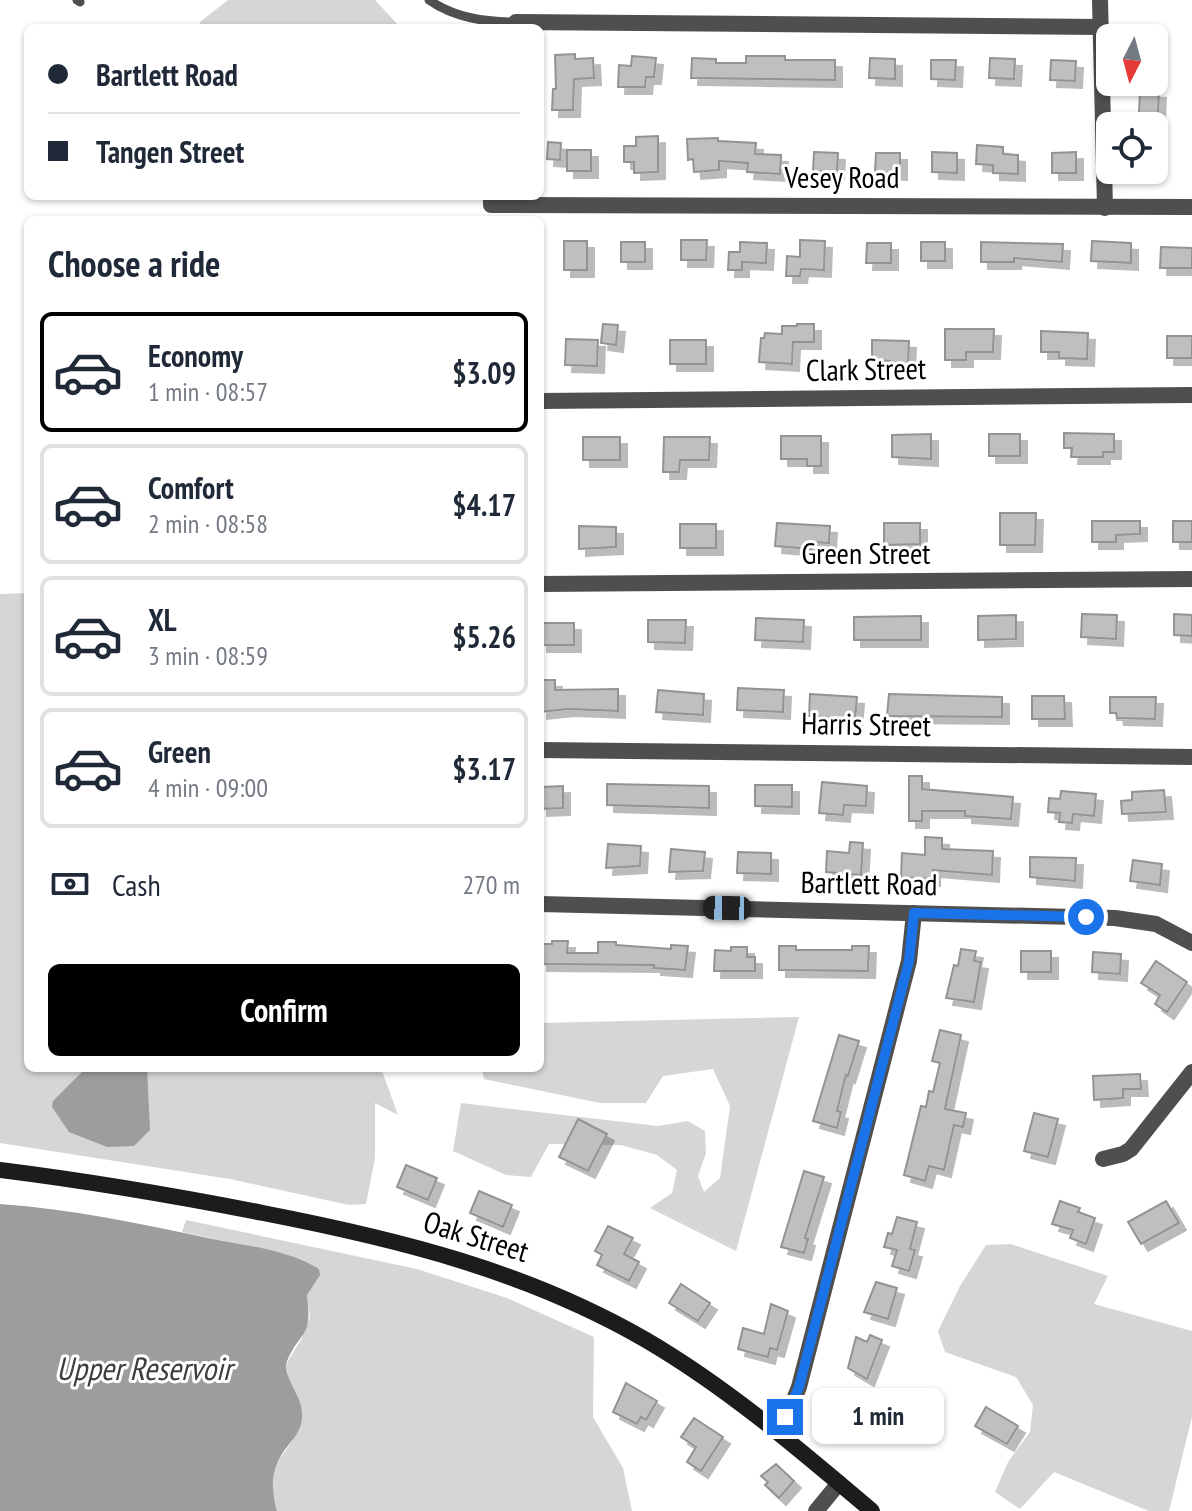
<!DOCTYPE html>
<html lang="en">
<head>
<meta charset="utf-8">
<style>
  :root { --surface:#fff; --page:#f6f6f7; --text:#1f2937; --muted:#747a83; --line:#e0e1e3; --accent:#000 }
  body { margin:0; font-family:"PT Sans Narrow",sans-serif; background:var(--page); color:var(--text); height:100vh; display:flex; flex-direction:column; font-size:30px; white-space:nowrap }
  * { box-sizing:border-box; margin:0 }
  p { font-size:26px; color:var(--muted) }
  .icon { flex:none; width:44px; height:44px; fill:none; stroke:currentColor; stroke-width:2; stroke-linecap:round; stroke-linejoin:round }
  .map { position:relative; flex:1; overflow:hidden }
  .panel { position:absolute; left:24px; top:216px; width:520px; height:856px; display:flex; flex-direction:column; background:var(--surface); border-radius:12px; box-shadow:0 2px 6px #0004 }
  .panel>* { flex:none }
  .top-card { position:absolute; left:24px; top:24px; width:520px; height:176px; border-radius:12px; box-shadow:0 2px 6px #0004; display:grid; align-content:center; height:176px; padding:0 24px; background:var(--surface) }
  .needle { width:52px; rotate:186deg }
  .tools { position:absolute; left:1096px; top:24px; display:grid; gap:16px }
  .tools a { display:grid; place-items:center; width:72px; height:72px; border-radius:12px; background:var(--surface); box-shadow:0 2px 6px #0004; font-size:40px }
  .end { position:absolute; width:36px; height:36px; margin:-18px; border:10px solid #1a73e8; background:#fff; box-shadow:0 0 0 4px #fff }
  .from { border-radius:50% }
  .bubble { position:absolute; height:56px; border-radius:12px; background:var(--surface); box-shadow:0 2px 6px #0004; font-size:26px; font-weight:700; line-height:56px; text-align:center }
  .car { position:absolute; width:24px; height:48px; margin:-24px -12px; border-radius:10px; box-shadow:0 0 6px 2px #0007; background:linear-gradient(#222 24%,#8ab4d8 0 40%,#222 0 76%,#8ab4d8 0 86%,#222 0) }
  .top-card b { display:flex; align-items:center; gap:28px; height:76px; font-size:30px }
  .top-card b+b { border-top:2px solid var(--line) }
  .top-card i { width:20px; height:20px; background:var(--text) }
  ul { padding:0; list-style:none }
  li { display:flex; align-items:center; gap:24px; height:120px; margin:0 16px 12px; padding:0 8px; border:4px solid var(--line); border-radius:12px }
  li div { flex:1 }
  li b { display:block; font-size:30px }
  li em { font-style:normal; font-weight:700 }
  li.current { border-color:var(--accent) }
  li>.icon { width:72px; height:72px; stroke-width:1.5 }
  h2 { padding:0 24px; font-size:36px; line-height:96px }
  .pay { display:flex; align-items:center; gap:20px; height:88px; padding:0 24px; font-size:30px }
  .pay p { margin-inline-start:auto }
  .cta { display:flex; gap:16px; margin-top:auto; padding:16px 24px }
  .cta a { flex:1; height:92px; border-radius:12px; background:var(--accent); color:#fff; font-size:32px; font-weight:700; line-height:92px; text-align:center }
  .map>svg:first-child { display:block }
  .green { fill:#d6d6d6 }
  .water { fill:#9d9d9d }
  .building { fill:#bfbfbf; stroke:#939393; stroke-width:2; filter:url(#shadow) }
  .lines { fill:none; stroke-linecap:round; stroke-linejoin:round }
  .lane { stroke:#4f4f4f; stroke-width:9 }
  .street { stroke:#4f4f4f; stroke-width:16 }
  .secondary { stroke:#1c1c1c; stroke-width:16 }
  .route { stroke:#1a73e8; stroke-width:10 }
  .labels { text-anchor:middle; stroke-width:6; stroke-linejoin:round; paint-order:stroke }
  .street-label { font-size:30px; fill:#000; stroke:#fff }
  .water-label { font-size:32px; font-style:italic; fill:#3e3e3e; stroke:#fff }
</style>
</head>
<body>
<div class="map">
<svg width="1192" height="1511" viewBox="0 0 1192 1511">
  <defs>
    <filter id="shadow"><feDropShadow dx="7" dy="7" stdDeviation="0" flood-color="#0004"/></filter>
  </defs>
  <rect width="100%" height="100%" fill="#fff"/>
  <!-- green -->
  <g class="green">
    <polygon points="228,0 375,0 401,28 200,28 200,22"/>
    <polygon points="28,593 28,1068 381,1068 398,1115 375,1103 375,1158 366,1204 349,1205 230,1179 0,1143 0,594"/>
    <polygon points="799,1017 736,1251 650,1208 672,1193 677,1170 657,1155 621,1145 549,1144 531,1177 506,1175 453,1151 461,1103 658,1126 688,1121 705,1131 706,1153 698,1176 704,1192 720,1178 730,1106 713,1069 663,1076 646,1103 600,1103 484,1079 482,1068 540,1068 540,1023"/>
    <polygon points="186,1220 417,1269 507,1298 594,1337 593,1417 623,1468 632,1511 277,1511 272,1489 272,1477 276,1464 293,1440 297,1395 289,1381 286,1364 302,1338 310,1317 307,1295 319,1269 277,1252 182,1232"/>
    <polygon points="1011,1244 1108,1276 1094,1304 1192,1331 1192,1417 1169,1511 1149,1511 1054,1472 1020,1509 995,1492 1008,1462 1030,1432 1033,1405 1016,1377 945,1352 938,1331 960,1286 986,1245"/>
  </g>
  <!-- water -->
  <g class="water">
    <polygon points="86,1068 147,1068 150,1130 134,1146 107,1147 69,1132 52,1107 53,1101"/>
    <path d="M 0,1204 C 71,1209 143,1224 213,1239 C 248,1246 288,1250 319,1269 L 320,1275 L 307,1295 C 313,1342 299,1329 286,1364 C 286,1384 304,1397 302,1418 C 301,1432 292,1440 284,1451 C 270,1471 271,1488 277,1511 L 0,1511 Z"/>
  </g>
  <!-- building -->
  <g class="building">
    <polygon points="575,54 575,59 593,58 594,78 574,79 573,110 552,110 553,89 556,89 555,55"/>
    <polygon points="632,56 656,58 654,77 646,77 645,87 618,87 619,65 631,66"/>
    <polygon points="746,56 785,56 785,60 835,60 835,80 691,78 692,58 716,59 716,63 746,63"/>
    <polygon points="870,58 895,59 895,79 869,78"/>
    <polygon points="990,58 1015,59 1014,79 989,78"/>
    <polygon points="931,60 956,60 955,80 931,79"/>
    <polygon points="1051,60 1076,61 1075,81 1050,80"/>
    <polygon points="1140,90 1159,91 1158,115 1139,114"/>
    <polygon points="658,136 658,172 634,173 634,162 624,162 624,146 636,146 636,137"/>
    <polygon points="718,138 718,141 756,143 755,154 781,155 780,174 747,172 748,163 719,161 719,170 694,172 693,159 688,160 687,139"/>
    <polygon points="548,142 561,143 560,160 547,159"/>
    <polygon points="977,145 1003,147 1003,154 1018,155 1018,174 993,173 993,165 976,164"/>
    <rect x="567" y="150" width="24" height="21"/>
    <polygon points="814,152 838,153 837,172 813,171"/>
    <polygon points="932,152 957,153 957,173 932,172"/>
    <polygon points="1076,152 1076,173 1052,173 1052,153"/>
    <polygon points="876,153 900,153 900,173 875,172"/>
    <polygon points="681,240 707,240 706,260 681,260"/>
    <polygon points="800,240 825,241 824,270 801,269 800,276 786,276 787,256 800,257"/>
    <rect x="564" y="241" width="23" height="29"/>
    <polygon points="1092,241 1131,243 1131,263 1091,261"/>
    <rect x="621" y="242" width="24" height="20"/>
    <polygon points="740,242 767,243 766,263 742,262 742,270 728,270 729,252 740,252"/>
    <rect x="921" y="242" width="24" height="19"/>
    <polygon points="981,242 1063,244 1062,262 1014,258 1014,262 981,262"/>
    <polygon points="867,243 891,243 891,263 866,263"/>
    <polygon points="1161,247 1192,248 1192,268 1160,268"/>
    <polygon points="603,324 618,325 616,345 601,343"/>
    <polygon points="797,324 814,324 814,342 793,342 792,364 759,362 761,338 764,338 765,333 782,334 782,326 797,326"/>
    <polygon points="945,329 994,329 993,352 966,352 966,360 945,360"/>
    <polygon points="1041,331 1088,333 1087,359 1059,358 1059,352 1041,352"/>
    <rect x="1167" y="336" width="25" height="22"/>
    <polygon points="566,339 598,340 597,366 565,365"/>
    <rect x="670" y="340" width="36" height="24"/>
    <polygon points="872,340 909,341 908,366 890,365 890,361 872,360"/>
    <polygon points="1064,433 1114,434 1114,452 1103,452 1103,457 1071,457 1072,448 1064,448"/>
    <polygon points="931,434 931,459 892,457 892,435"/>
    <rect x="989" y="434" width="31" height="22"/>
    <polygon points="781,436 821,436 821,466 807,466 807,459 781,459"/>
    <rect x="583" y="437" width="37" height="23"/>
    <polygon points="664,437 710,437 709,460 680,460 679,472 663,472"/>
    <polygon points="1000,513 1036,513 1035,545 1000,545"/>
    <polygon points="1092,521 1140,521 1140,534 1116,535 1116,542 1092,542"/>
    <rect x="1173" y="521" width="19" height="21"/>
    <polygon points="777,523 830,526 829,543 811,542 811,549 775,546"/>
    <polygon points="884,523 920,523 920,544 884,545"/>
    <rect x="680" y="524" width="36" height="24"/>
    <polygon points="579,526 616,527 616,547 579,549"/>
    <polygon points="1082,614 1117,615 1116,639 1081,637"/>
    <polygon points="1174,614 1192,615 1192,636 1174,635"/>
    <polygon points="1016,615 1016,639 978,640 978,616"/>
    <polygon points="921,616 921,640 854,640 854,617"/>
    <polygon points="756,618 804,620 803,642 755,640"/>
    <polygon points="648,620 686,620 685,643 648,642"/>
    <rect x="540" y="623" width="34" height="22"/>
    <polygon points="541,680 555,680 555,690 618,689 618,711 568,709 540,712"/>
    <polygon points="738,688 784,690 783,712 737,710"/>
    <polygon points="658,690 704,694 703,715 656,712"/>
    <polygon points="810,694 857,697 855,719 809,716"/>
    <polygon points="889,694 1002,697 1002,717 887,716"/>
    <polygon points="1032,696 1064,696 1065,719 1032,719"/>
    <polygon points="1110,697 1156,697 1155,719 1117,718 1116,713 1110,713"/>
    <polygon points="909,776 922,776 922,789 1013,797 1011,819 965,816 965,811 922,811 922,821 909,821"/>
    <polygon points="822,782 867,786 866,806 844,805 843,815 819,813"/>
    <polygon points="607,784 709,786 709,808 607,805"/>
    <polygon points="755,785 792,785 792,807 755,806"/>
    <polygon points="563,786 563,808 540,809 540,787"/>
    <polygon points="1164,790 1166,812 1122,814 1121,801 1132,800 1132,792"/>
    <polygon points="1061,791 1096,794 1094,816 1073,814 1072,823 1059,822 1060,813 1048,812 1049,798 1060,799"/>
    <polygon points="925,837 942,838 942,849 993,851 992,875 933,870 933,879 901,877 902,853 925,855"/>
    <polygon points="850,842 863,843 861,875 826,872 827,851 849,853"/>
    <polygon points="608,844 641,846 640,866 606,868"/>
    <polygon points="671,849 705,852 703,871 669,872"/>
    <polygon points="738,852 771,853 771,874 737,873"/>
    <polygon points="1030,857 1076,858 1075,881 1030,877"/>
    <polygon points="1133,860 1162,864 1160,885 1130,881"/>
    <polygon points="552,941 568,941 567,953 598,953 598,942 616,942 616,945 671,949 671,945 688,946 685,970 654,968 654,965 540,964 540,944 552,944"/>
    <polygon points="779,946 796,946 796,950 852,950 852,946 869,946 868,971 779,970"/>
    <polygon points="731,947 747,947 747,957 755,957 755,971 714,971 715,950 731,951"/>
    <polygon points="961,949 976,951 974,961 981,962 974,1002 946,998 954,965 958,966"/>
    <rect x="1021" y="951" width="30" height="21"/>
    <polygon points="1093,952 1121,954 1120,974 1092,972"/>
    <polygon points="1156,961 1187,982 1167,1012 1155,1004 1160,995 1141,983"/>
    <polygon points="940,1030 961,1035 945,1109 966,1113 963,1127 954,1125 944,1170 929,1166 925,1181 904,1175 921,1106 926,1107 929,1091 933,1092 940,1063 932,1061"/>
    <polygon points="839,1035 859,1041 848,1076 846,1075 837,1111 841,1112 837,1128 813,1121"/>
    <polygon points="1140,1074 1141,1089 1123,1089 1123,1098 1094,1100 1093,1076"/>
    <polygon points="1034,1113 1058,1119 1048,1157 1024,1151"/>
    <polygon points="578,1119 607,1134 588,1171 559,1157"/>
    <polygon points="406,1165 437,1178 428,1200 397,1187"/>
    <polygon points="804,1171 824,1177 805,1238 808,1239 804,1253 781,1247"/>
    <polygon points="479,1191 512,1205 503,1227 470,1213"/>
    <polygon points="1060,1201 1080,1208 1078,1212 1095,1218 1086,1244 1070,1238 1073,1230 1052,1224"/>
    <polygon points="1166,1201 1179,1223 1141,1244 1128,1222"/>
    <polygon points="897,1217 917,1222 910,1249 915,1250 909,1271 892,1266 897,1250 884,1247 888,1233 892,1234"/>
    <polygon points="608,1226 633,1238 624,1254 639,1262 629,1281 597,1265 602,1255 595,1251"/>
    <polygon points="876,1282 897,1288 888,1319 864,1312"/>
    <polygon points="681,1284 710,1303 698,1321 669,1303"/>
    <polygon points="771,1304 788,1311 777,1350 770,1348 768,1357 738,1349 743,1328 764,1334"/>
    <polygon points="870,1335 882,1340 867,1379 848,1368 856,1337 867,1342"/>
    <polygon points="626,1383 657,1401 646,1420 641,1417 637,1424 613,1412"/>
    <polygon points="986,1407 1018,1426 1007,1444 975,1426"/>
    <polygon points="889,1416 901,1425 893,1436 881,1427"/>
    <polygon points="694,1418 723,1437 701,1471 687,1462 696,1447 681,1437"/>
    <polygon points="776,1464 794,1481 779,1498 765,1485 768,1482 761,1476"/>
  </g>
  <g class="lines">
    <!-- lane -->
    <g class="lane">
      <polyline points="77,0 80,2"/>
      <path d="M 429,0 C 455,18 485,22 516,22"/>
    </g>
    <!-- street -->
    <g class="street">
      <polyline points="1100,0 1105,208"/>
      <polyline points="516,28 516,22 1101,27"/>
      <polyline points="491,196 491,205 1192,207"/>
      <polyline points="540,401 1192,395"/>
      <polyline points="540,584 1192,579"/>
      <polyline points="540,750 1192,757"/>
      <polyline points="540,904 1115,918 1156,924 1192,943"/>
      <polyline points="1103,1159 1123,1154 1131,1149 1192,1072"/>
      <polyline points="775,1430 791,1407 799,1387 909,961 914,913"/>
      <polyline points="816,1511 839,1483"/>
    </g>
    <!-- secondary -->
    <path class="secondary" d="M 0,1170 C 88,1181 176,1196 263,1213 C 397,1239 527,1271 646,1340 C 728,1388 800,1450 872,1511"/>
  </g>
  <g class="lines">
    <!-- route -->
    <polyline class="route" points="785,1417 799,1387 909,961 914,913 1086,917"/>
  </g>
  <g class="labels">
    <!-- street labels -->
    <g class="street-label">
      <text x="842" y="188">Vesey Road</text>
      <text transform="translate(866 370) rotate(-1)" y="10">Clark Street</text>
      <text x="866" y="564">Green Street</text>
      <text transform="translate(866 725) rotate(1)" y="10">Harris Street</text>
      <text transform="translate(869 884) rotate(1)" y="10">Bartlett Road</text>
      <text transform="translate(476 1237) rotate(17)" y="10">Oak Street</text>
    </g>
    <!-- water labels -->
    <g class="water-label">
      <text x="144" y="1380">Upper Reservoir</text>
    </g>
  </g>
</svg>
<div class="tools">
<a><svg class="needle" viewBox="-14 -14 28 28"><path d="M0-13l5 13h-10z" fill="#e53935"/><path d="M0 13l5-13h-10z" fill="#747a83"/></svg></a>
<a><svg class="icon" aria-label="locate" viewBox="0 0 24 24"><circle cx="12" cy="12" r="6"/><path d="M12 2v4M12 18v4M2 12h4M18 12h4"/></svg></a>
</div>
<i class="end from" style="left:1086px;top:917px"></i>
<i class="end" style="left:785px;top:1417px"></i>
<div class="bubble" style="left:812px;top:1388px;width:132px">1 min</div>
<i class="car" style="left:727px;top:908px;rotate:271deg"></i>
<div class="top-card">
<b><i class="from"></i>Bartlett Road</b>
<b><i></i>Tangen Street</b>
</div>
<section class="panel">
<h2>Choose a ride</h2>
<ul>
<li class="current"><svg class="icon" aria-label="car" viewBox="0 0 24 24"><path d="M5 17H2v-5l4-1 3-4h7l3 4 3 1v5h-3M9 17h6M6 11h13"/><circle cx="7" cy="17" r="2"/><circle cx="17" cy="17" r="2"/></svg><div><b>Economy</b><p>1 min · 08:57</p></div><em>$3.09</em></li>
<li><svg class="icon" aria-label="car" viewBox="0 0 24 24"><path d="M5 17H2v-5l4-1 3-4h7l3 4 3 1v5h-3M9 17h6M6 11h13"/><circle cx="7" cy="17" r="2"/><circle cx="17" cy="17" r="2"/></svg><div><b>Comfort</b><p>2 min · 08:58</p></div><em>$4.17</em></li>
<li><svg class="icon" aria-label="car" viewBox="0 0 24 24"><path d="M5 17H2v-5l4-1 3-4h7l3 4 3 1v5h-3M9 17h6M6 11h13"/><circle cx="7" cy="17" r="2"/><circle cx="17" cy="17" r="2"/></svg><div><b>XL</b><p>3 min · 08:59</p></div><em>$5.26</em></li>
<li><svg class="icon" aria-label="car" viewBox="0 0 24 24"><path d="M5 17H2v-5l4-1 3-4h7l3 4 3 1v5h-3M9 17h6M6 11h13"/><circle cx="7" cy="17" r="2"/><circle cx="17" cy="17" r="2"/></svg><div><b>Green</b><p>4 min · 09:00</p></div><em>$3.17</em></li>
</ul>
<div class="pay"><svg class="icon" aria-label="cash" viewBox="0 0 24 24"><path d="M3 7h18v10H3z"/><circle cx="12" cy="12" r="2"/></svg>Cash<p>270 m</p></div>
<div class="cta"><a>Confirm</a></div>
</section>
</div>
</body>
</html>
